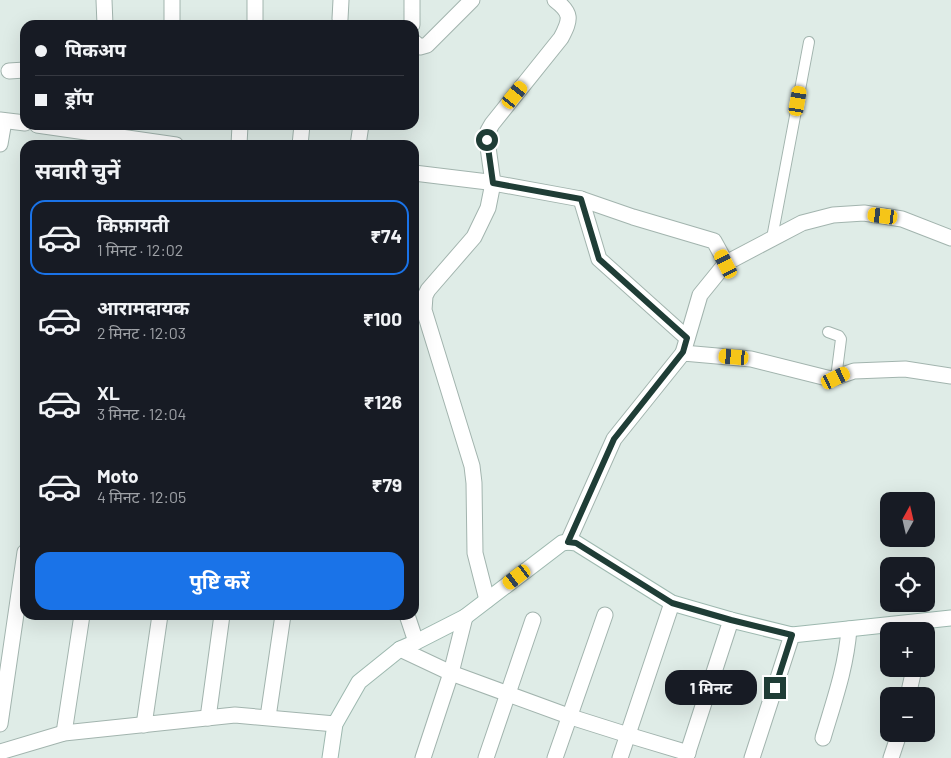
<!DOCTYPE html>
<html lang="hi">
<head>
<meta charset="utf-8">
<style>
  :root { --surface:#171b24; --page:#242831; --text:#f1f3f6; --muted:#9ea1a6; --line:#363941; --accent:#1a73e8 }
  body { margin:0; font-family:Barlow,"Noto Sans Devanagari",sans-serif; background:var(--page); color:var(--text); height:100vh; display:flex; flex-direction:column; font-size:19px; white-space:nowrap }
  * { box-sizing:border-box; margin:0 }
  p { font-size:16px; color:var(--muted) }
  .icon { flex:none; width:28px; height:28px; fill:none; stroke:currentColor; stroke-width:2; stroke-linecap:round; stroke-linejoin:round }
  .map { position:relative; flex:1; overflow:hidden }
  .panel { position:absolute; left:20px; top:140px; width:399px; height:480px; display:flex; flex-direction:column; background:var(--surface); border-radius:15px; box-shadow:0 5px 20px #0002 }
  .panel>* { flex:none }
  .guide { position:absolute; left:20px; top:20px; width:399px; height:110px; border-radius:15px; box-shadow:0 5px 20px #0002; display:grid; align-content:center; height:110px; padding:0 15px; background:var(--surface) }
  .needle { width:32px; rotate:8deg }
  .buttons { position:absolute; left:880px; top:492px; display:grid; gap:10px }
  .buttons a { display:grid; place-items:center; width:55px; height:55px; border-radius:10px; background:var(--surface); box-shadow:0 5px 20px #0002; font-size:25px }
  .end { position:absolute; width:22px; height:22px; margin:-11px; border:6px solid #1f3d36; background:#fff; box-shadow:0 0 0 2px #fff }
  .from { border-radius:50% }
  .bubble { position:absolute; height:35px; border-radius:15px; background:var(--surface); box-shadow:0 5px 20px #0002; font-size:16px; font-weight:700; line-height:35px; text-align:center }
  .car { position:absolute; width:15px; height:30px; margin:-15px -8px; border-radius:6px; box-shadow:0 0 4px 1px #0007; background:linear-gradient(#f5c518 24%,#345 0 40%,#f5c518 0 76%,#345 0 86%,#f5c518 0) }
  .guide b { display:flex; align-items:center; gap:18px; height:48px; font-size:19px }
  .guide b+b { border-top:1px solid var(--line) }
  .guide i { width:12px; height:12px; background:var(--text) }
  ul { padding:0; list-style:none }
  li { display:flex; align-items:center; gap:15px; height:75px; margin:0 10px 8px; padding:0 5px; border:2px solid transparent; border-radius:15px }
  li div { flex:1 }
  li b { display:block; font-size:19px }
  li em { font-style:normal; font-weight:700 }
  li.selected { border-color:var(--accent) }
  li>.icon { width:45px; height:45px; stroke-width:1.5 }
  h2 { padding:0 15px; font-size:22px; line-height:60px }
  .cta { display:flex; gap:10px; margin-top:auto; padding:10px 15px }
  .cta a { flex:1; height:58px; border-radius:15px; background:var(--accent); color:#fff; font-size:20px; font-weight:700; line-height:58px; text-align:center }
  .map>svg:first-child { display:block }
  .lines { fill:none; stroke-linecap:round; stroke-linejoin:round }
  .lane-casing { stroke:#a2b4ae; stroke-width:12 }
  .street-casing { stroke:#a2b4ae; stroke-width:17 }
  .secondary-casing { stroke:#9db8af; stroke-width:17 }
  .lane { stroke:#fff; stroke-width:10 }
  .street { stroke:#fff; stroke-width:15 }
  .secondary { stroke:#fff; stroke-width:15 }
  .route { stroke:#1f3d36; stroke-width:6 }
</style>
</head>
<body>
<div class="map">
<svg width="951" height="758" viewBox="0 0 951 758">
  <rect width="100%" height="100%" fill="#dfece7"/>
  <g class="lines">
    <defs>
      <g id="lane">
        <polyline points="772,238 809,42"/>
        <polyline points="828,332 839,336 841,339 836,378"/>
      </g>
      <g id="street">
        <polyline points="104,0 105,25"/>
        <polyline points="412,0 412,25"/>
        <polyline points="340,19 341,0"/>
        <polyline points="172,25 172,0"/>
        <polyline points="255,25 255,0"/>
        <polyline points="414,42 420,47 427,45 472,0"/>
        <polyline points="9,71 25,70"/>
        <polyline points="0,120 25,123"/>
        <polyline points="37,125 176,145"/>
        <polyline points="0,144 4,121"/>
        <polyline points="239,145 240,125"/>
        <polyline points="300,145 302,125"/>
        <polyline points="358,145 361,125"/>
        <polyline points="414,173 488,182 581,199 633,217 714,241 726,263"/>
        <polyline points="581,199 599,259 687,338"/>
        <polyline points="683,353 700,295 726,263 802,223 833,215 864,213 902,219 951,238"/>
        <polyline points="568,542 614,439 683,353 751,359 831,379 854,371 905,369 951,376"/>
        <path d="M 487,600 L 475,553 L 474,483 L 472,466 L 424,310 L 425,296 L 428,290 L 474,237 L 488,208 L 493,183 L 487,140 L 488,131 L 492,124 L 561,38 C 571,19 572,13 555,0"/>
        <polyline points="407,615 416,642"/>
        <polyline points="400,649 451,673 571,717 628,735 688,753"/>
        <polyline points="908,696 914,669"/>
        <polyline points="268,717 283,615"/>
        <polyline points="208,718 222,615"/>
        <polyline points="0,724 25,552"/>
        <polyline points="144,725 160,615"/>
        <polyline points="64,733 82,615"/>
        <path d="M 823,738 C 834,701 846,668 849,629"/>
        <polyline points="0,752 64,733 235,715 335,724"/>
        <polyline points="423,758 451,673 465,617"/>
        <polyline points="486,758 533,620"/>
        <polyline points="555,758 605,615"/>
        <polyline points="620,758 672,603"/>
        <polyline points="686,758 731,620"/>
        <polyline points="752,758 792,635"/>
        <polyline points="891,758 899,734"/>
      </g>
      <polyline id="secondary" points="330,758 335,724 359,682 400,649 416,642 465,617 562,543 568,542 576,543 672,603 731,620 792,635 951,618"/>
    </defs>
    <!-- lane casing -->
    <use href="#lane" class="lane-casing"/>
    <!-- street casing -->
    <use href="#street" class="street-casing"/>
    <!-- secondary casing -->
    <use href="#secondary" class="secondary-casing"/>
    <!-- lane -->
    <use href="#lane" class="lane"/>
    <!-- street -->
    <use href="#street" class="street"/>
    <!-- secondary -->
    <use href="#secondary" class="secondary"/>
  </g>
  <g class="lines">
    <!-- route -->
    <polyline class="route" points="487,140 493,183 581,199 599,259 687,338 683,352 614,439 568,542 576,543 672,603 731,620 792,635 775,688"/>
  </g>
</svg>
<div class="buttons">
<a><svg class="needle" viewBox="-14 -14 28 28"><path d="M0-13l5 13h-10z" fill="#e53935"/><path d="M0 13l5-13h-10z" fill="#9ea1a6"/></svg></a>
<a><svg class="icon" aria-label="locate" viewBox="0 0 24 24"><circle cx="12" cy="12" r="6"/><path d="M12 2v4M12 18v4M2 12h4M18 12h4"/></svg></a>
<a>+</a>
<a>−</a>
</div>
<i class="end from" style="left:487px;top:140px"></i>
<i class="end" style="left:775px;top:688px"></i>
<div class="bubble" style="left:665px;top:670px;width:92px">1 मिनट</div>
<i class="car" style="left:515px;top:95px;rotate:39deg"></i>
<i class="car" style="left:798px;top:101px;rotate:10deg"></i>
<i class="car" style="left:883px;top:216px;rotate:277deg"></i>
<i class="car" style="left:726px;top:264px;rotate:333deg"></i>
<i class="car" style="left:734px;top:357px;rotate:275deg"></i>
<i class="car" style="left:836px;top:378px;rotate:64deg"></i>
<i class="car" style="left:517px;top:577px;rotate:233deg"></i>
<div class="guide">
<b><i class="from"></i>पिकअप</b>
<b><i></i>ड्रॉप</b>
</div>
<section class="panel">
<h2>सवारी चुनें</h2>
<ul>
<li class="selected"><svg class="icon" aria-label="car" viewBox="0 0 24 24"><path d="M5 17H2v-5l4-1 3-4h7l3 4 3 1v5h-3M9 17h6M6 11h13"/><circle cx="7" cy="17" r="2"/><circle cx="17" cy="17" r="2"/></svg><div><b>किफ़ायती</b><p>1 मिनट · 12:02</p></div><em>₹74</em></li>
<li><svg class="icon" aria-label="car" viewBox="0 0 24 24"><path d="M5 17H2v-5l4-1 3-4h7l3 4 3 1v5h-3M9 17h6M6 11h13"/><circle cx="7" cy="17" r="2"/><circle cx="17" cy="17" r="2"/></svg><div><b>आरामदायक</b><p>2 मिनट · 12:03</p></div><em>₹100</em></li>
<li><svg class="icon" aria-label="car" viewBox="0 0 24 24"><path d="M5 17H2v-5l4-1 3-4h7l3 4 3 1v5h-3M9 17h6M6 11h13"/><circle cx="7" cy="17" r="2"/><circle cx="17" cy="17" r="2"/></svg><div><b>XL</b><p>3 मिनट · 12:04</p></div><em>₹126</em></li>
<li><svg class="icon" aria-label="car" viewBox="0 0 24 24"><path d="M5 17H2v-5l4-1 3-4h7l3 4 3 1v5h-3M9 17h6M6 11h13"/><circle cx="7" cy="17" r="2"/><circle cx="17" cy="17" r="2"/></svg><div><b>Moto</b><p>4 मिनट · 12:05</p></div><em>₹79</em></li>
</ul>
<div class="cta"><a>पुष्टि करें</a></div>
</section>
</div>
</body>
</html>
